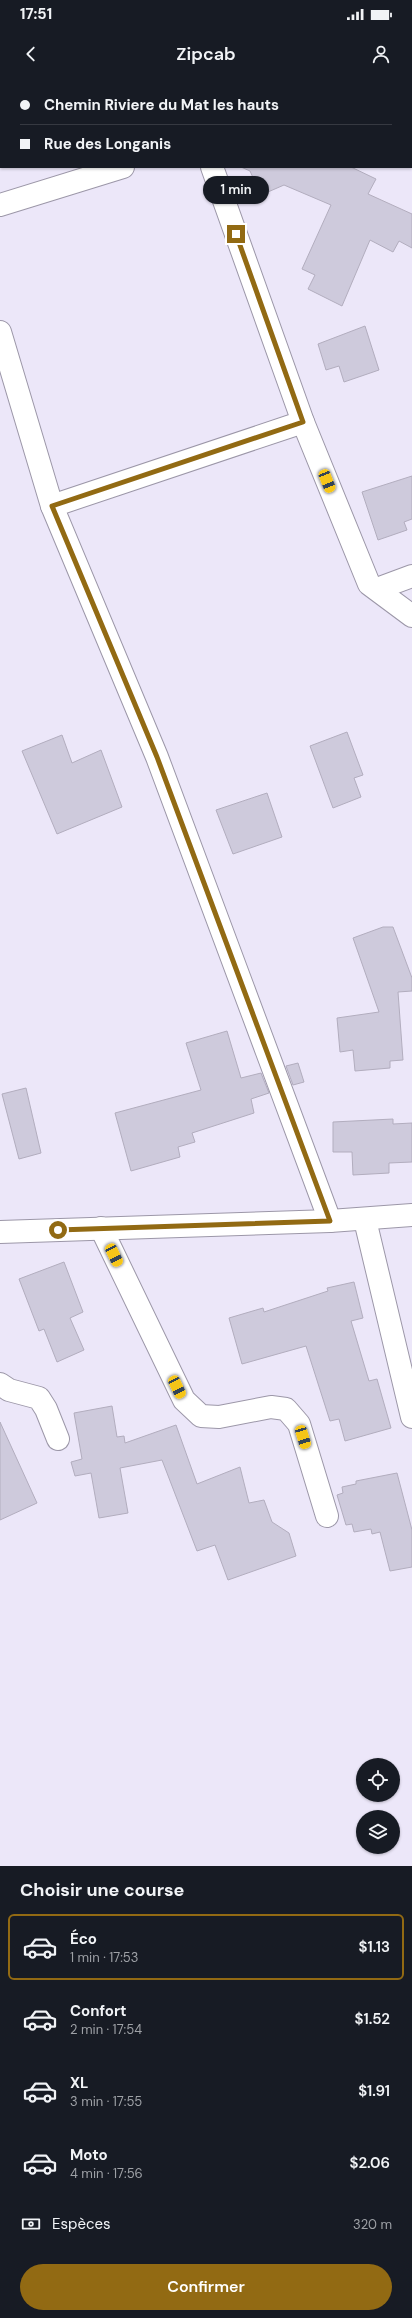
<!DOCTYPE html>
<html lang="fr">
<head>
<meta charset="utf-8">
<style>
  :root { --surface:#171b24; --page:#242831; --text:#f1f3f6; --muted:#9ea1a6; --line:#363941; --accent:#926a13 }
  body { margin:0; font-family:"DM Sans",sans-serif; background:var(--page); color:var(--text); height:100vh; display:flex; flex-direction:column; font-size:15px; white-space:nowrap }
  * { box-sizing:border-box; margin:0 }
  p { font-size:13px; color:var(--muted) }
  .icon { flex:none; width:22px; height:22px; fill:none; stroke:currentColor; stroke-width:2; stroke-linecap:round; stroke-linejoin:round }
  .map { position:relative; height:1786px; overflow:hidden }
  .side { display:flex; flex-direction:column; background:var(--surface); flex:1 }
  .side>* { flex:none }
  .top-card { position:absolute; left:0px; top:0px; width:412px; height:88px; box-shadow:0 1px 3px #0004; display:grid; align-content:center; height:88px; padding:0 20px; background:var(--surface) }
  .controls { position:absolute; left:356px; top:1678px; display:grid; gap:8px }
  .controls a { display:grid; place-items:center; width:44px; height:44px; border-radius:50%; background:var(--surface); box-shadow:0 1px 3px #0004; font-size:20px }
  .end { position:absolute; width:18px; height:18px; margin:-9px; border:5px solid #926a13; background:#fff; box-shadow:0 0 0 2px #fff }
  .from { border-radius:50% }
  .bubble { position:absolute; height:28px; border-radius:14px; background:var(--surface); box-shadow:0 1px 3px #0004; font-size:13px; font-weight:600; line-height:28px; text-align:center }
  .car { position:absolute; width:12px; height:24px; margin:-12px -6px; border-radius:5px; box-shadow:0 0 3px 1px #0007; background:linear-gradient(#f5c518 24%,#345 0 40%,#f5c518 0 76%,#345 0 86%,#f5c518 0) }
  .top-card b { display:flex; align-items:center; gap:14px; height:38px; font-size:15px }
  .top-card b+b { border-top:1px solid var(--line) }
  .top-card i { width:10px; height:10px; background:var(--text) }
  ul { padding:0; list-style:none }
  li { display:flex; align-items:center; gap:12px; height:66px; margin:0 8px 6px; padding:0 12px; border:2px solid transparent; border-radius:6px }
  li div { flex:1 }
  li b { display:block; font-size:15px }
  li em { font-style:normal; font-weight:600 }
  li.current { border-color:var(--accent) }
  li>.icon { width:36px; height:36px; stroke-width:1.5 }
  h2 { padding:0 20px; font-size:18px; line-height:48px }
  .pay { display:flex; align-items:center; gap:10px; height:44px; padding:0 20px; font-size:15px }
  .pay p { margin-inline-start:auto }
  .cta { display:flex; gap:8px; margin-top:auto; padding:8px 20px }
  .cta a { flex:1; height:46px; border-radius:24px; background:var(--accent); color:#fff; font-size:16px; font-weight:600; line-height:46px; text-align:center }
  .status { display:flex; justify-content:space-between; align-items:center; height:28px; padding:0 20px; background:var(--surface); direction:ltr }
  .status svg { height:11px; fill:currentColor }
  header { display:flex; justify-content:space-between; align-items:center; height:52px; padding:0 20px; background:var(--surface); font-size:18px; font-weight:600 }
  .map>svg:first-child { display:block }
  .building { fill:#cecadc; stroke:#b2adbe }
  .lines { fill:none; stroke-linecap:round; stroke-linejoin:round }
  .minor-casing { stroke:#9c97a8; stroke-width:24 }
  .minor { stroke:#fff; stroke-width:22 }
  .route { stroke:#926a13; stroke-width:5 }
</style>
</head>
<body>
<div class="status"><b>17:51</b><svg viewBox="0 0 49 12"><path d="M0 12V9h3v3zM5 12V6h3v6zM10 12V3h3v9zM15 12V0h3v12zM26 1h20v11H26zM47 4h2v5h-2z"/></svg></div>
<header><svg class="icon" aria-label="back" viewBox="0 0 24 24"><path d="M15 5l-7 7 7 7"/></svg>Zipcab<svg class="icon" aria-label="person" viewBox="0 0 24 24"><circle cx="12" cy="8" r="4"/><path d="M4 21q1-7 8-7t8 7"/></svg></header>
<div class="map">
<svg width="412" height="1786" viewBox="0 0 412 1786">
  <rect width="100%" height="100%" fill="#ece7f9"/>
  <!-- building -->
  <g class="building">
    <polygon points="241,87 351,87 376,99 368,114 412,134 412,168 399,161 393,172 370,160 342,226 308,209 315,195 302,189 331,125 284,105 261,115 250,91"/>
    <polygon points="365,246 379,290 344,302 339,286 326,290 318,264"/>
    <polygon points="412,396 412,439 404,442 407,450 378,460 362,412"/>
    <polygon points="347,652 363,695 354,698 361,717 333,728 310,666"/>
    <polygon points="62,655 72,683 101,670 122,727 57,754 22,671"/>
    <polygon points="267,713 282,757 233,774 216,730"/>
    <polygon points="383,847 393,847 412,898 412,911 398,912 403,980 390,981 390,988 355,991 353,970 340,972 337,938 379,932 353,858"/>
    <polygon points="227,951 241,998 261,993 269,1013 251,1019 254,1033 192,1053 195,1062 178,1067 180,1077 131,1091 115,1033 201,1010 186,963"/>
    <polygon points="298,983 304,1002 293,1005 286,986"/>
    <polygon points="26,1008 41,1073 19,1079 2,1014"/>
    <polygon points="393,1039 393,1044 412,1043 412,1082 389,1083 389,1093 353,1095 352,1072 333,1072 333,1042"/>
    <polygon points="64,1182 83,1232 70,1238 84,1270 57,1282 44,1249 39,1251 19,1199"/>
    <polygon points="354,1202 363,1238 351,1241 369,1301 377,1299 391,1348 345,1361 339,1339 330,1341 306,1266 242,1284 229,1238 263,1228 264,1232 328,1211 327,1208"/>
    <polygon points="112,1326 117,1357 124,1356 125,1363 176,1345 197,1404 240,1387 249,1423 264,1420 272,1442 289,1453 296,1476 228,1500 215,1465 197,1471 162,1380 120,1388 128,1433 99,1438 91,1393 75,1396 71,1382 82,1379 74,1333"/>
    <polygon points="0,1342 37,1423 0,1440"/>
    <polygon points="397,1393 412,1450 412,1487 390,1491 380,1452 372,1454 371,1449 354,1452 352,1444 346,1445 337,1415 343,1413 342,1407 356,1404 356,1401"/>
  </g>
  <g class="lines">
    <defs>
      <g id="minor">
        <polyline points="183,0 184,1"/>
        <polyline points="411,4 412,4"/>
        <polyline points="212,87 303,342 369,504 412,536"/>
        <polyline points="0,125 123,87"/>
        <polyline points="0,252 52,426 157,677 330,1141"/>
        <polyline points="52,426 303,342"/>
        <polyline points="377,509 412,496"/>
        <polyline points="365,1140 412,1337"/>
        <polyline points="101,1148 184,1320 201,1336 219,1337 271,1327 286,1329 299,1344 327,1436"/>
        <polyline points="0,1152 330,1141 412,1135"/>
        <polyline points="0,1304 9,1310 39,1318 46,1329 58,1359"/>
      </g>
    </defs>
    <!-- minor casing -->
    <use href="#minor" class="minor-casing"/>
    <!-- minor -->
    <use href="#minor" class="minor"/>
  </g>
  <g class="lines">
    <!-- route -->
    <polyline class="route" points="58,1150 330,1141 157,677 52,426 303,342 236,154"/>
  </g>
</svg>
<div class="controls">
<a><svg class="icon" aria-label="locate" viewBox="0 0 24 24"><circle cx="12" cy="12" r="6"/><path d="M12 2v4M12 18v4M2 12h4M18 12h4"/></svg></a>
<a><svg class="icon" aria-label="layers" viewBox="0 0 24 24"><path d="M12 4l9 5-9 5-9-5zM3 14l9 5 9-5"/></svg></a>
</div>
<i class="end from" style="left:58px;top:1150px"></i>
<i class="end" style="left:236px;top:154px"></i>
<div class="bubble" style="left:203px;top:96px;width:66px">1 min</div>
<i class="car" style="left:327px;top:401px;rotate:158deg"></i>
<i class="car" style="left:114px;top:1175px;rotate:154deg"></i>
<i class="car" style="left:177px;top:1307px;rotate:154deg"></i>
<i class="car" style="left:303px;top:1357px;rotate:163deg"></i>
<div class="top-card">
<b><i class="from"></i>Chemin Riviere du Mat les hauts</b>
<b><i></i>Rue des Longanis</b>
</div>
</div>
<section class="side">
<h2>Choisir une course</h2>
<ul>
<li class="current"><svg class="icon" aria-label="car" viewBox="0 0 24 24"><path d="M5 17H2v-5l4-1 3-4h7l3 4 3 1v5h-3M9 17h6M6 11h13"/><circle cx="7" cy="17" r="2"/><circle cx="17" cy="17" r="2"/></svg><div><b>Éco</b><p>1 min · 17:53</p></div><em>$1.13</em></li>
<li><svg class="icon" aria-label="car" viewBox="0 0 24 24"><path d="M5 17H2v-5l4-1 3-4h7l3 4 3 1v5h-3M9 17h6M6 11h13"/><circle cx="7" cy="17" r="2"/><circle cx="17" cy="17" r="2"/></svg><div><b>Confort</b><p>2 min · 17:54</p></div><em>$1.52</em></li>
<li><svg class="icon" aria-label="car" viewBox="0 0 24 24"><path d="M5 17H2v-5l4-1 3-4h7l3 4 3 1v5h-3M9 17h6M6 11h13"/><circle cx="7" cy="17" r="2"/><circle cx="17" cy="17" r="2"/></svg><div><b>XL</b><p>3 min · 17:55</p></div><em>$1.91</em></li>
<li><svg class="icon" aria-label="car" viewBox="0 0 24 24"><path d="M5 17H2v-5l4-1 3-4h7l3 4 3 1v5h-3M9 17h6M6 11h13"/><circle cx="7" cy="17" r="2"/><circle cx="17" cy="17" r="2"/></svg><div><b>Moto</b><p>4 min · 17:56</p></div><em>$2.06</em></li>
</ul>
<div class="pay"><svg class="icon" aria-label="cash" viewBox="0 0 24 24"><path d="M3 7h18v10H3z"/><circle cx="12" cy="12" r="2"/></svg>Espèces<p>320 m</p></div>
<div class="cta"><a>Confirmer</a></div>
</section>
</body>
</html>
